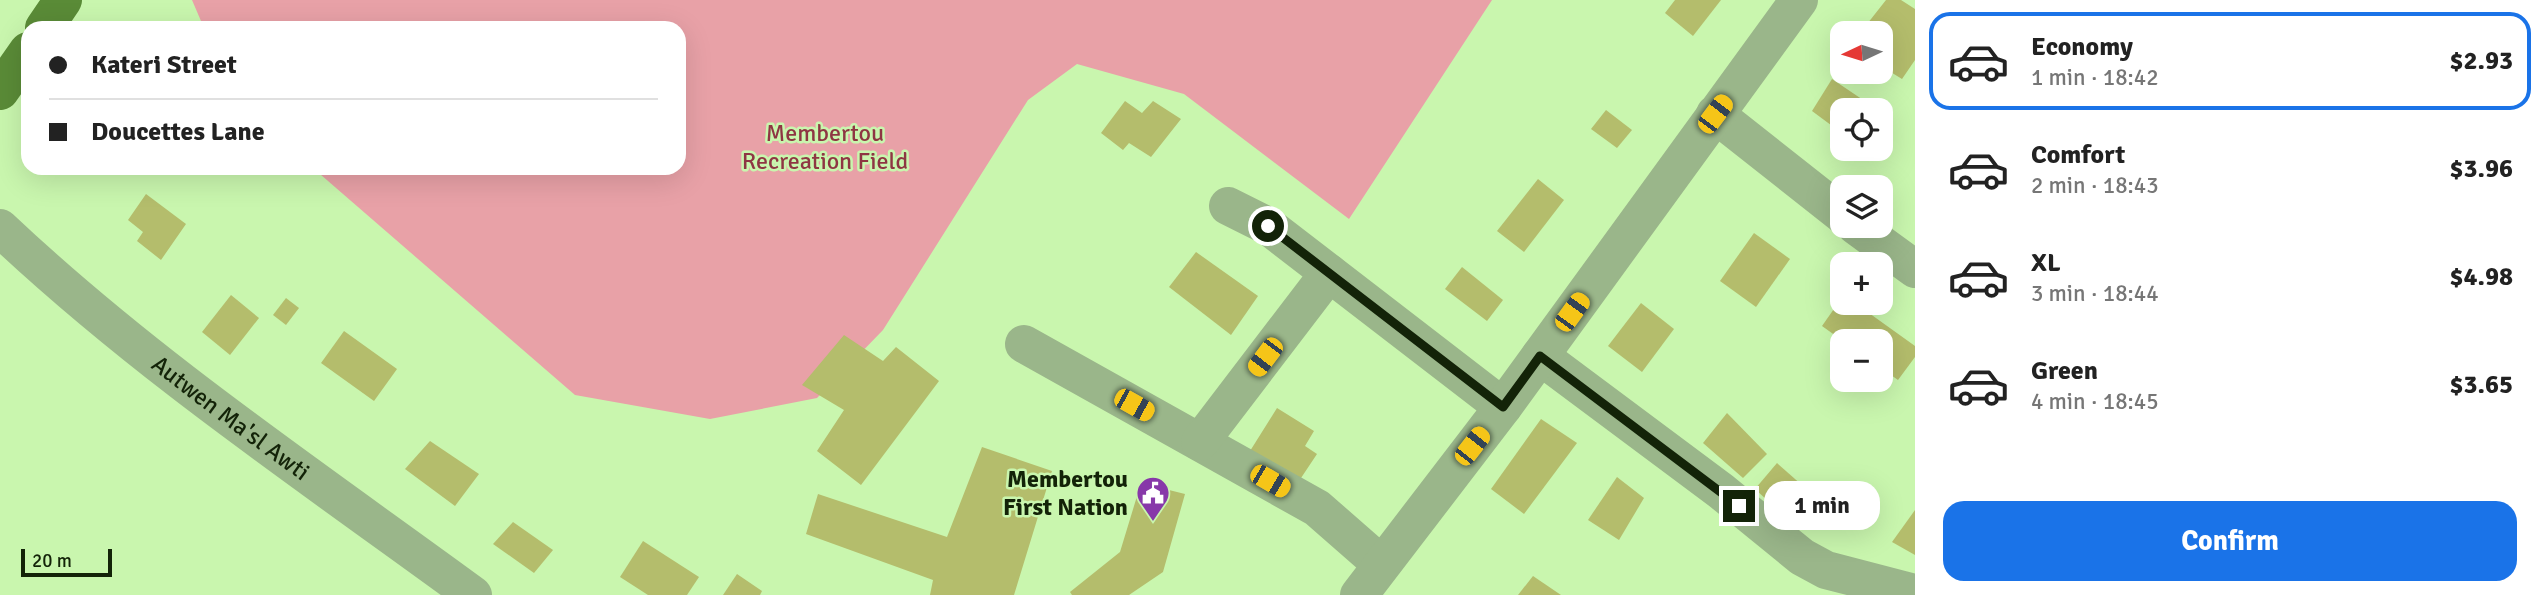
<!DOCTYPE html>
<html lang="en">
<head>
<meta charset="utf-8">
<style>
  :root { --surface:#fff; --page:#f2f2f2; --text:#222; --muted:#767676; --line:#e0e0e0; --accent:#1a73e8 }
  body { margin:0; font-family:Signika,sans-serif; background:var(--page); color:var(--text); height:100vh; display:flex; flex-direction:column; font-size:26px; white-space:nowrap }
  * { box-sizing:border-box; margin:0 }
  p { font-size:23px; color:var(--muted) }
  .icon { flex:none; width:38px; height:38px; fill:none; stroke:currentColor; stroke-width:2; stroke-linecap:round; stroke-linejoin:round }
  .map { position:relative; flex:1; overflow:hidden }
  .panel { display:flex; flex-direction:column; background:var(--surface); width:630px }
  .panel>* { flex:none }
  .hud { position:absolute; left:21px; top:21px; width:665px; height:154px; border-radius:21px; box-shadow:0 7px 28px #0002; display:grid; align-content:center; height:154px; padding:0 28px; background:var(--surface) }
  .needle { width:46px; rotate:266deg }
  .fabs { position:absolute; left:1830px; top:21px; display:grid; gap:14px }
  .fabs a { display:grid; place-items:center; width:63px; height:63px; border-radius:14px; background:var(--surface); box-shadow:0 7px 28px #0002; font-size:35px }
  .scale { position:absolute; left:21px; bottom:18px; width:91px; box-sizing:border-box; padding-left:7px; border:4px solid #132308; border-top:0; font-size:19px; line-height:24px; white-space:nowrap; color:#132308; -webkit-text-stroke:5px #c9f6ae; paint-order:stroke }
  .end { position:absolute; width:32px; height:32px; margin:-16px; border:9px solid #132308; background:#fff; box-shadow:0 0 0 4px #fff }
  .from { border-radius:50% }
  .bubble { position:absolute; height:49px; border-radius:21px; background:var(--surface); box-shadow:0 7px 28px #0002; font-size:23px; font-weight:700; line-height:49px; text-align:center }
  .car { position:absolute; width:21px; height:42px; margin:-21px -10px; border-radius:9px; box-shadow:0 0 5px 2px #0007; background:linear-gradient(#f5c518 24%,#345 0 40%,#f5c518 0 76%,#345 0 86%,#f5c518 0) }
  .hud b { display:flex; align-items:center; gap:24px; height:66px; font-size:26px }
  .hud b+b { border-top:2px solid var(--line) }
  .hud i { width:18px; height:18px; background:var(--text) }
  ul { padding:12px 0 0; list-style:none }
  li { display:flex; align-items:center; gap:21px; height:98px; margin:0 14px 10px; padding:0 14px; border:4px solid transparent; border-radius:21px }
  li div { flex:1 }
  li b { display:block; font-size:26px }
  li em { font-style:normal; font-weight:700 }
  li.active { border-color:var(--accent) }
  li>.icon { width:63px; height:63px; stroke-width:1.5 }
  .cta { display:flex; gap:14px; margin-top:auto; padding:14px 28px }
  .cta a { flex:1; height:80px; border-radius:21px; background:var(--accent); color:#fff; font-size:28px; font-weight:700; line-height:80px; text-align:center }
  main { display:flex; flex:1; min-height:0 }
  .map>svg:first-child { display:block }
  .green { fill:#e8a1a7 }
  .building { fill:#b4bd6c }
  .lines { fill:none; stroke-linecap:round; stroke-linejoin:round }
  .minor { stroke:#9ab68a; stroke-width:38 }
  .major { stroke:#5a8b37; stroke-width:38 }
  .route { stroke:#132308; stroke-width:9 }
  .labels { text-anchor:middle; stroke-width:5; stroke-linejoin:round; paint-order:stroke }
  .park-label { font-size:24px; fill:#8e3643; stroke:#c9f6ae }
  .street-label { font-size:24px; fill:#132308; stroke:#c9f6ae }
  .poi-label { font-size:24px; font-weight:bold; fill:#132308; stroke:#c9f6ae; text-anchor:end }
</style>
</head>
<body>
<main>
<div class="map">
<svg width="1915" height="595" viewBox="0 0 1915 595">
  <rect width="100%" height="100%" fill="#c9f6ae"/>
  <!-- green -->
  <polygon class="green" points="192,0 1492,0 1349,219 1184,94 1077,64 1028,100 883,330 817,398 710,419 575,395 313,168 679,168 679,28 204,28"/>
  <!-- building -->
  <g class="building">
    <polygon points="1675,0 1721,0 1693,36 1665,13"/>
    <polygon points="1886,0 1901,0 1915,9 1915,60 1902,79 1881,66 1881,33 1860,33"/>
    <polygon points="1832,79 1878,110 1843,110 1843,134 1812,111"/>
    <polygon points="1125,101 1142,113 1153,101 1181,119 1151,157 1129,143 1123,150 1101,133"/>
    <polygon points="1606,110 1632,130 1617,148 1591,129"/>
    <polygon points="1538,179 1564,200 1524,252 1497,231"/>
    <polygon points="146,194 186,224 161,260 137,241 143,232 128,220"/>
    <polygon points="1754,233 1790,259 1756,307 1720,281"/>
    <polygon points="1196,252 1258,296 1231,335 1169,287"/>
    <polygon points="1462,267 1503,300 1487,321 1445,289"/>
    <polygon points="231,295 259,318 230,355 202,332"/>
    <polygon points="1843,296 1843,303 1855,303 1915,346 1915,357 1898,380 1881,368 1881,341 1843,341 1822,326"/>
    <polygon points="286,298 299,308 286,325 273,315"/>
    <polygon points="1641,303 1674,329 1642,372 1608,346"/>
    <polygon points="344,331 397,369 374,401 321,363"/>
    <polygon points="844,335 883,361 896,347 939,381 861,485 817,451 844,410 802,385"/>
    <polygon points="1277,408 1314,431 1305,446 1317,454 1293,490 1245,459"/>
    <polygon points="1727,413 1767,454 1743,478 1703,443"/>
    <polygon points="1541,419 1577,443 1524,514 1491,489"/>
    <polygon points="430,441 479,474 455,506 405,469"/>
    <polygon points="982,447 1052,471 1014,595 930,595 933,580 806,534 818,494 947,537"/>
    <polygon points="1777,463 1820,501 1796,527 1755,489"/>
    <polygon points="1617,477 1644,498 1619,540 1588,520"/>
    <polygon points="1141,483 1185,494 1163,572 1129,595 1072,595 1070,592 1120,552"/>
    <polygon points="1915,510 1915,555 1892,542"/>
    <polygon points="513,522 553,550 534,573 493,544"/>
    <polygon points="643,541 699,577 687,595 648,595 620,577"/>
    <polygon points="737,574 762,591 760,595 723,595"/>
    <polygon points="1533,576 1561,595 1518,595"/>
  </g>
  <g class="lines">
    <!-- minor -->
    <g class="minor">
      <polyline points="1715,114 1843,215"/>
      <polyline points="1228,206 1268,226 1503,407"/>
      <polyline points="1856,226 1915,269"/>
      <path id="s1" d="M 0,228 C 145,365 312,477 473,595"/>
      <polyline points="1024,344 1317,508 1381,564"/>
      <polyline points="1540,356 1721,491 1802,557 1826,570 1915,593"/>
      <polyline points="1200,442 1329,273"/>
      <polyline points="1359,595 1503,407 1799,0"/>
    </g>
    <!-- major -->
    <g class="major">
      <polyline points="44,28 63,0"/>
      <polyline points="0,91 28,51"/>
    </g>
  </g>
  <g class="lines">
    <!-- route -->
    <polyline class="route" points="1268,226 1503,407 1540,356 1739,506"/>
  </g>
  <!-- icons -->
  <defs>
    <symbol id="civic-pin" viewBox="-11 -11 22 30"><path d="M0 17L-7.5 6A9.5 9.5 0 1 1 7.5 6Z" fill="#8738a9" stroke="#c9f6ae"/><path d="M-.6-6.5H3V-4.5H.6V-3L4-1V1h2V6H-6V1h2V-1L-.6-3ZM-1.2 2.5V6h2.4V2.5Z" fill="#fff"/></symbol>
  </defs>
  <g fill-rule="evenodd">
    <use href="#civic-pin" x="1134" y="474" width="38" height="52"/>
  </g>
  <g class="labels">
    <!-- park labels -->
    <g class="park-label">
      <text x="825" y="141">Membertou<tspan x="825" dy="28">Recreation Field</tspan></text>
    </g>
    <!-- street labels -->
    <g class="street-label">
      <text dy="8" stroke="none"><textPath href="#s1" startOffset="299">Autwen Ma'sl Awti</textPath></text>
    </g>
    <!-- poi labels -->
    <g class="poi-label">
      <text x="1128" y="487">Membertou<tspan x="1128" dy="28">First Nation</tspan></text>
    </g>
  </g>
</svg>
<div class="fabs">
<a><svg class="needle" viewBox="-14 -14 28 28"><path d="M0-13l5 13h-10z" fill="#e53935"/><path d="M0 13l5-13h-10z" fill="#767676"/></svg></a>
<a><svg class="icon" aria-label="locate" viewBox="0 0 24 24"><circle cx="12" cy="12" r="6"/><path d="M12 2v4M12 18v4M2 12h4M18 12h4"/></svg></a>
<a><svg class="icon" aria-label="layers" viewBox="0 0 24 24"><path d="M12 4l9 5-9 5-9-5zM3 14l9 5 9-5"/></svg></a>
<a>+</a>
<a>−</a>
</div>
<div class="scale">20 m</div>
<i class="end from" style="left:1268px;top:226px"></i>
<i class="end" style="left:1739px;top:506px"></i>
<div class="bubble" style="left:1764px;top:481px;width:116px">1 min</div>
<i class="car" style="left:1715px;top:114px;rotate:37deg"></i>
<i class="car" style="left:1572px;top:312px;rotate:36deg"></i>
<i class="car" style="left:1265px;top:357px;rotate:217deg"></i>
<i class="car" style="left:1134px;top:405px;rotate:119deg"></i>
<i class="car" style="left:1472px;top:446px;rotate:38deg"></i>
<i class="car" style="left:1270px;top:481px;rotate:120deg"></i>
<div class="hud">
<b><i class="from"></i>Kateri Street</b>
<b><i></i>Doucettes Lane</b>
</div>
</div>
<section class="panel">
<ul>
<li class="active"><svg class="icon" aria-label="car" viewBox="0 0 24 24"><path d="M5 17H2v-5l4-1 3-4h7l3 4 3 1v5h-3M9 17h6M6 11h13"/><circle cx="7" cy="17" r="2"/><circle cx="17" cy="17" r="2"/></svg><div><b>Economy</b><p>1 min · 18:42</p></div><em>$2.93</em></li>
<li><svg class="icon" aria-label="car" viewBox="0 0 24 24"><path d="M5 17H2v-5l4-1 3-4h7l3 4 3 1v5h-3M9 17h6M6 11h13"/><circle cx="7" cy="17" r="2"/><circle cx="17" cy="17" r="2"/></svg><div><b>Comfort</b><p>2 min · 18:43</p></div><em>$3.96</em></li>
<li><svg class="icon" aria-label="car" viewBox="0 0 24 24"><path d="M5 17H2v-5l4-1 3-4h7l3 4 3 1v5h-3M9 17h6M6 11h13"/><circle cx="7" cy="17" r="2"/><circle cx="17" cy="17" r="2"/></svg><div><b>XL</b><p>3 min · 18:44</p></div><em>$4.98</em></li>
<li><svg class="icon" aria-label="car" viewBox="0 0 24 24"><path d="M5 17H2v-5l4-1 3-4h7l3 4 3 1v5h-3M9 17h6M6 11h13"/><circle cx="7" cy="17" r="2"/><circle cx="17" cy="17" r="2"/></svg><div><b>Green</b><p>4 min · 18:45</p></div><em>$3.65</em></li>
</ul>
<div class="cta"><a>Confirm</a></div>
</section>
</main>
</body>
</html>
